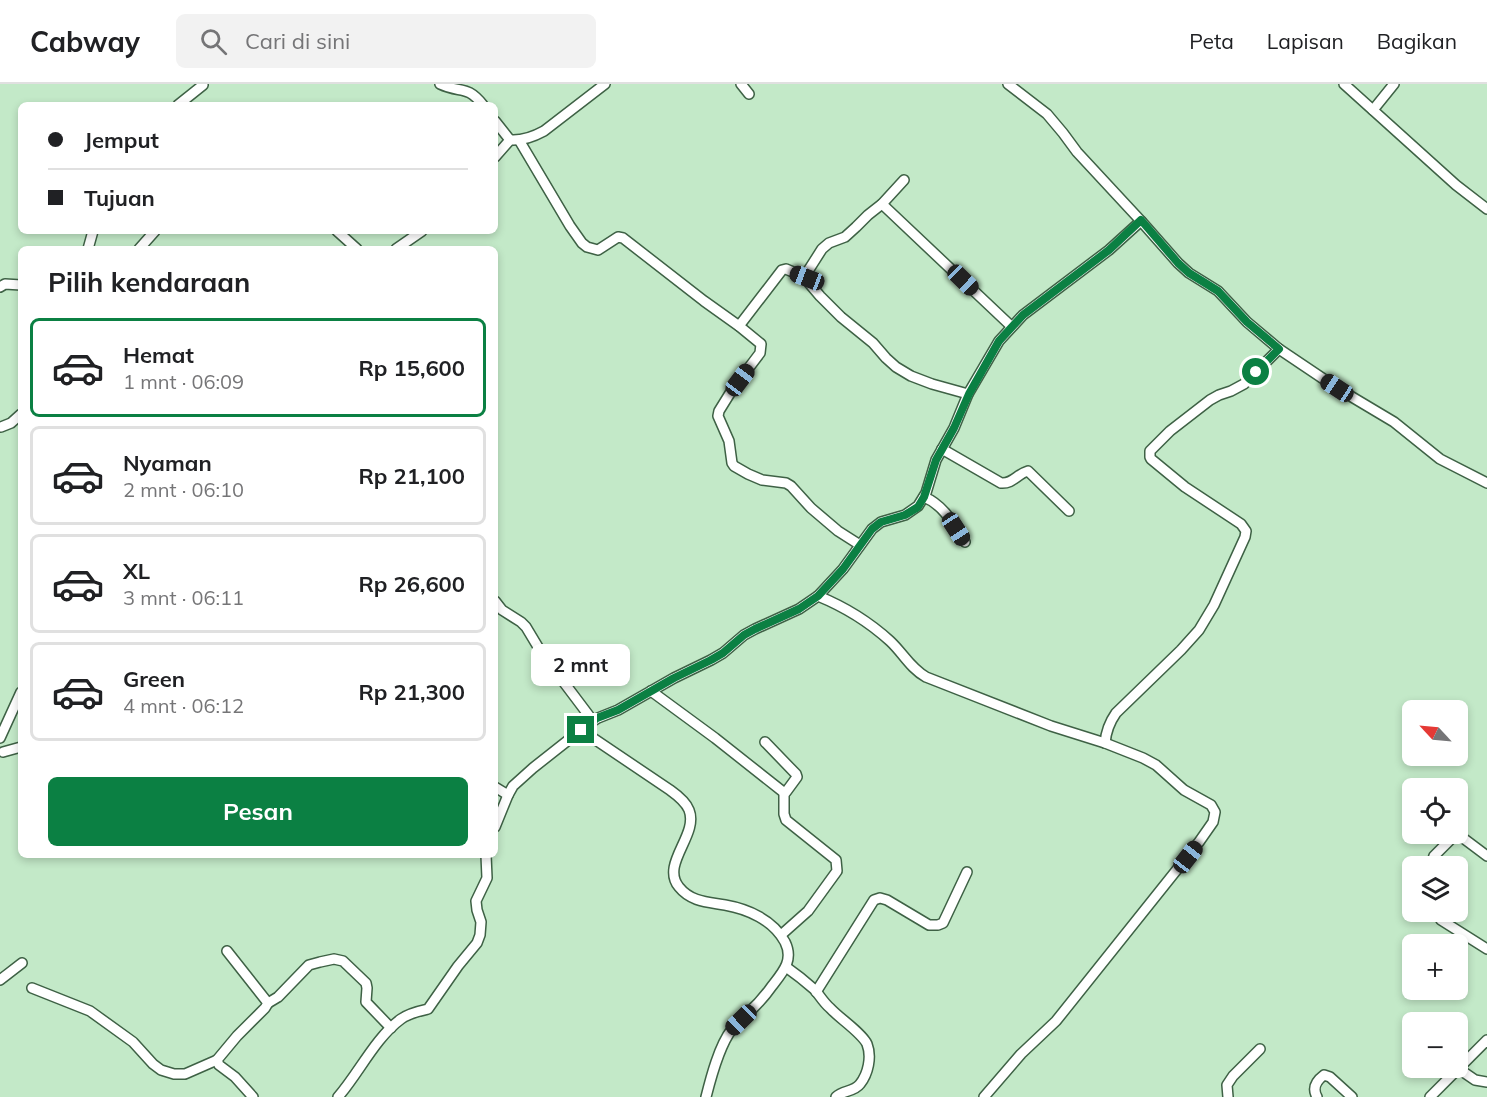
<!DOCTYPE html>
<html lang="id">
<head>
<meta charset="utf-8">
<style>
  :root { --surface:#fff; --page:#f2f2f2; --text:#202124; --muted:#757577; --line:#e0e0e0; --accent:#0b8043 }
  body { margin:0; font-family:Mulish,sans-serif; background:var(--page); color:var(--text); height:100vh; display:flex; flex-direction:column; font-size:22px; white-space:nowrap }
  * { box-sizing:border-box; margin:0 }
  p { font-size:20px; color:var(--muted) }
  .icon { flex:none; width:33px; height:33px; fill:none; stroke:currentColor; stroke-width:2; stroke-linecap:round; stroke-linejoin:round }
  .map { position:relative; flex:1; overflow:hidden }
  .sheet { position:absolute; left:18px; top:162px; width:480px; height:612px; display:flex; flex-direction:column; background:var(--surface); border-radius:9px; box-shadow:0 3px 9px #0003 }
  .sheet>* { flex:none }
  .banner { position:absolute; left:18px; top:18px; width:480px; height:132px; border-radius:9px; box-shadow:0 3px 9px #0003; display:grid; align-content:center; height:132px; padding:0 30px; background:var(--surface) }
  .needle { width:39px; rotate:296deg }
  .fabs { position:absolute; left:1402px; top:616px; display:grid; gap:12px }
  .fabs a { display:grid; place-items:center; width:66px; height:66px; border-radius:9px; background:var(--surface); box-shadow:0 3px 9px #0003; font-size:30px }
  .end { position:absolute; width:27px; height:27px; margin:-14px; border:8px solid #0b8043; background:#fff; box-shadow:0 0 0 3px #fff }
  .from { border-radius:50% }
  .bubble { position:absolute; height:42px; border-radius:9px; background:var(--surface); box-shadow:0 3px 9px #0003; font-size:20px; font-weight:700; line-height:42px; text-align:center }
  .car { position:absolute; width:18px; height:36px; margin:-18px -9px; border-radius:8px; box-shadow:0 0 4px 2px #0007; background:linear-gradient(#222 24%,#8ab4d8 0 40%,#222 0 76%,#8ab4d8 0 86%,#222 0) }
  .banner b { display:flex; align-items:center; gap:21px; height:57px; font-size:22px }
  .banner b+b { border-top:2px solid var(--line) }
  .banner i { width:15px; height:15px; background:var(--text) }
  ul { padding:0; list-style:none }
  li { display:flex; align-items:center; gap:18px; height:99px; margin:0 12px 9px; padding:0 18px; border:3px solid var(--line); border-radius:9px }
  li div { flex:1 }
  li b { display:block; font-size:22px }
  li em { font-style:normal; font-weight:700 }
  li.active { border-color:var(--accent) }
  li>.icon { width:54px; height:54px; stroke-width:1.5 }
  h2 { padding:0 30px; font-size:27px; line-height:72px }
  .primary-button { display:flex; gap:12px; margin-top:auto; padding:12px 30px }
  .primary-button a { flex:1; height:69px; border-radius:9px; background:var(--accent); color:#fff; font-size:24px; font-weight:700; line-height:69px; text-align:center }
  header { display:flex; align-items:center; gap:36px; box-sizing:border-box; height:84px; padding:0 30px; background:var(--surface); border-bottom:2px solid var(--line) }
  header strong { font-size:28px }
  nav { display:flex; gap:33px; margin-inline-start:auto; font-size:21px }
  .search { width:420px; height:54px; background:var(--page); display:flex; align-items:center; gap:15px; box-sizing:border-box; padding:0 21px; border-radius:9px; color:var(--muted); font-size:22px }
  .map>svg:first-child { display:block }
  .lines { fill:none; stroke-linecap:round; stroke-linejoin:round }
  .minor-casing { stroke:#3e6145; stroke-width:12 }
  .minor { stroke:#fff; stroke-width:9 }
  .route { stroke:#0b8043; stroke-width:8 }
</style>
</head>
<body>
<header>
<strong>Cabway</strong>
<div class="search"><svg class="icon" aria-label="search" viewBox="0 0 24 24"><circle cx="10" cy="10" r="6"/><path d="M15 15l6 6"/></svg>Cari di sini</div>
<nav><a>Peta</a><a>Lapisan</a><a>Bagikan</a></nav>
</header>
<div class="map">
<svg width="1487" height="1013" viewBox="0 0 1487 1013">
  <rect width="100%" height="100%" fill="#c3e9c8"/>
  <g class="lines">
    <defs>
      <g id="minor">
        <path d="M 440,0 C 461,10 466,0 483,21"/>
        <polyline points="741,0 749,10"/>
        <polyline points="1008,0 1047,30 1063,49 1077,68 1141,137 1178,179 1189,189 1218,207 1247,238 1279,265 1337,304 1394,338 1440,375 1487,399"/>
        <polyline points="1344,0 1456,101 1487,125"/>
        <polyline points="178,21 203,1"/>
        <polyline points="1373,26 1394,0"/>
        <polyline points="495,37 510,56"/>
        <polyline points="519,56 570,142 582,159 587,163 598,166 618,153 623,154 704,217 739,242 761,260 760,269 732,306 719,327 718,332 729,357 732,379 734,382 748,390 762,396 786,399 791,402 811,424 838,447 860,461"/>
        <path d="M 495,73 L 510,56 C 523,57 533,53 544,47 L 605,0"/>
        <polyline points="904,96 882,120 868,131 856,143 845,153 829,159 822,165 808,187 807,194 809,199 820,212 841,233 873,259 886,274 896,283 911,292 932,300 968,310"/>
        <polyline points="882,120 1011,242"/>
        <polyline points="337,147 357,165"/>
        <polyline points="88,165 93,147"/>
        <polyline points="139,165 155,147"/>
        <polyline points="396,165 422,147"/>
        <polyline points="0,203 5,200 21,201"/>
        <polyline points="739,242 782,186 786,185 807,194"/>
        <polyline points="1,343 11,339 21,330"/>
        <path d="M 942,365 L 1001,399 C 1013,400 1017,390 1028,387 L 1069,427"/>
        <path d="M 924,413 C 944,421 954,441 965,458"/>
        <path d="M 818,512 C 845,523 868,537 890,557 C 903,569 910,584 926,593 L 1051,642 L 1105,659 L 1143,674 L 1156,681 L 1184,706 L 1211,721 L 1215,728 L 1213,738 L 1199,758 L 1056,937 L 1021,970 L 984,1013"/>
        <polyline points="495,517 502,526 521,538 526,543 541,568 593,637"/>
        <polyline points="651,607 715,654 782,707 786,708 797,693 796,690 765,658"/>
        <path d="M 581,646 L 670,706 C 677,711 686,718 689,726 C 699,751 660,780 679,803 C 691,818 708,818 725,821 C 748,825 773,836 785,858 C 794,876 783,888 772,902 C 765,912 757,921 748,929 C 743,934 736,939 732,945 C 719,962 711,993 706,1013"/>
        <polyline points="0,654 21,608"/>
        <path d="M 1105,659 C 1106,647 1109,639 1116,629 L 1181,566 L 1199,546 L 1214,521 L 1245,453 L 1246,447 L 1241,440 L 1185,403 L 1151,375 L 1150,373 L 1150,367 L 1170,347 L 1210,316 L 1219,311 L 1231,307 L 1244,300 L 1279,265"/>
        <polyline points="3,668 21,663"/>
        <polyline points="495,703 508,711 513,702 533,684 590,639 598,634 618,626 674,594 711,576 723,569 744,551 755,545 799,525 818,512 843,485 872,445 881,438 905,431 918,422 926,409 936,376 954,344 968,310 999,257 1023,231 1109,166 1141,137"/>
        <polyline points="495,743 508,711"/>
        <polyline points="1435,783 1432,778 1434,772 1454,752 1463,754 1487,772"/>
        <polyline points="1437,828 1441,836 1487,865"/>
        <polyline points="781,851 808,827 837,787 836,776 786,736 784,730 784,708"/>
        <polyline points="227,867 268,919 265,924 237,952 217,976 219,981 235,993 253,1013"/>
        <path d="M 786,883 C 796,890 806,898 815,906 C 820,912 824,919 830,924 C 839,934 862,949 867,960 C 872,973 868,990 860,1000 C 854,1008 843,1006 836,1013"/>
        <polyline points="0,896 22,879"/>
        <polyline points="32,904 90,927 133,958 153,980 161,986 174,990 185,990 217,976"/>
        <polyline points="816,908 874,816 880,814 887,816 929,841 938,841 943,839 967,788"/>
        <polyline points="268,919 278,913 309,881 320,878 334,875 343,877 366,899 367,904 366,918 391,944"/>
        <polyline points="1459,985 1475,996 1487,998"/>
        <path d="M 338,1013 C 359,989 375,954 401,935 C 409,929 419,927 428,925 L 458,882 L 477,859 L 480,851 L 481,838 L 477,826 L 476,817 L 487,794 L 486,771"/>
        <polyline points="1228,1013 1227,1001 1233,992 1260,965"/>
        <path d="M 1317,1013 C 1312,1004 1316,997 1324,991 L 1330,993 L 1352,1013"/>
        <polyline points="1430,1013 1487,956"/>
      </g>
    </defs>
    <!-- minor casing -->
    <use href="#minor" class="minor-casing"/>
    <!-- minor -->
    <use href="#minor" class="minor"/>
  </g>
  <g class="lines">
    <!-- route -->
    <polyline class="route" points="581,646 597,634 618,626 674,594 711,576 723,569 744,551 755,545 799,525 818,512 843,485 872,445 881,438 905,431 918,423 924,413 936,376 954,344 969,310 999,257 1023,231 1109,166 1141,136 1178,179 1189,189 1218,207 1247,238 1279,265 1256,288"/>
  </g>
</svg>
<div class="fabs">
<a><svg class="needle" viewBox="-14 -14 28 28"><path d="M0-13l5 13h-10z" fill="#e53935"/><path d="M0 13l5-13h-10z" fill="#757577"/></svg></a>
<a><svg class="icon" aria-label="locate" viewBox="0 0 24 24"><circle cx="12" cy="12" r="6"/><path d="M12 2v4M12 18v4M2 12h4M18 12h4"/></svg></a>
<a><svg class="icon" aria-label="layers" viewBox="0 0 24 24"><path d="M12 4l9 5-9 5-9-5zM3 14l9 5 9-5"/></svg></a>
<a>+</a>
<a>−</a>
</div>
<i class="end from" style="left:1256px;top:288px"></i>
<i class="end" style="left:581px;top:646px"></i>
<div class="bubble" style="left:531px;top:560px;width:99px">2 mnt</div>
<i class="car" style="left:807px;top:194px;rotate:291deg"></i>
<i class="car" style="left:963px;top:196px;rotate:134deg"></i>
<i class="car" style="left:740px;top:296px;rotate:37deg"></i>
<i class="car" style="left:1337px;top:304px;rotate:303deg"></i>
<i class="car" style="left:956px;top:445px;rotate:147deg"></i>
<i class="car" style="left:1188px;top:773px;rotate:38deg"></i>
<i class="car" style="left:741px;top:936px;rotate:226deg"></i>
<div class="banner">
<b><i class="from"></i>Jemput</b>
<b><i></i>Tujuan</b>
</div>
<section class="sheet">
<h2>Pilih kendaraan</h2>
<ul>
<li class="active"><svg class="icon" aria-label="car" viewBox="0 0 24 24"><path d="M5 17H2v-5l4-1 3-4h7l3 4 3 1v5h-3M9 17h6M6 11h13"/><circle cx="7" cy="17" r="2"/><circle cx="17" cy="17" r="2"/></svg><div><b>Hemat</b><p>1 mnt · 06:09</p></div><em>Rp 15,600</em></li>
<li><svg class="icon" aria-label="car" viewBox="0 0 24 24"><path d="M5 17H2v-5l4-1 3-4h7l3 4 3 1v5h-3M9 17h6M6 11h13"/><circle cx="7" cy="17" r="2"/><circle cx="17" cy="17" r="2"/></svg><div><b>Nyaman</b><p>2 mnt · 06:10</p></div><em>Rp 21,100</em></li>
<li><svg class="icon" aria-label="car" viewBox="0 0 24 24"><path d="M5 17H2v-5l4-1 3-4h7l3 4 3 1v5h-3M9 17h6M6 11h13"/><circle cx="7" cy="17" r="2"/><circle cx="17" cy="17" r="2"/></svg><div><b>XL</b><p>3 mnt · 06:11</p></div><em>Rp 26,600</em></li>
<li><svg class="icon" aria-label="car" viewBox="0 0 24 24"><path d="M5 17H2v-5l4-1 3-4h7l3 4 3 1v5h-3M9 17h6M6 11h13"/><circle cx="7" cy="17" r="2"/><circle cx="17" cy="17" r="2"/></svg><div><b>Green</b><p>4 mnt · 06:12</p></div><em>Rp 21,300</em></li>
</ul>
<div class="primary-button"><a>Pesan</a></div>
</section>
</div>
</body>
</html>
